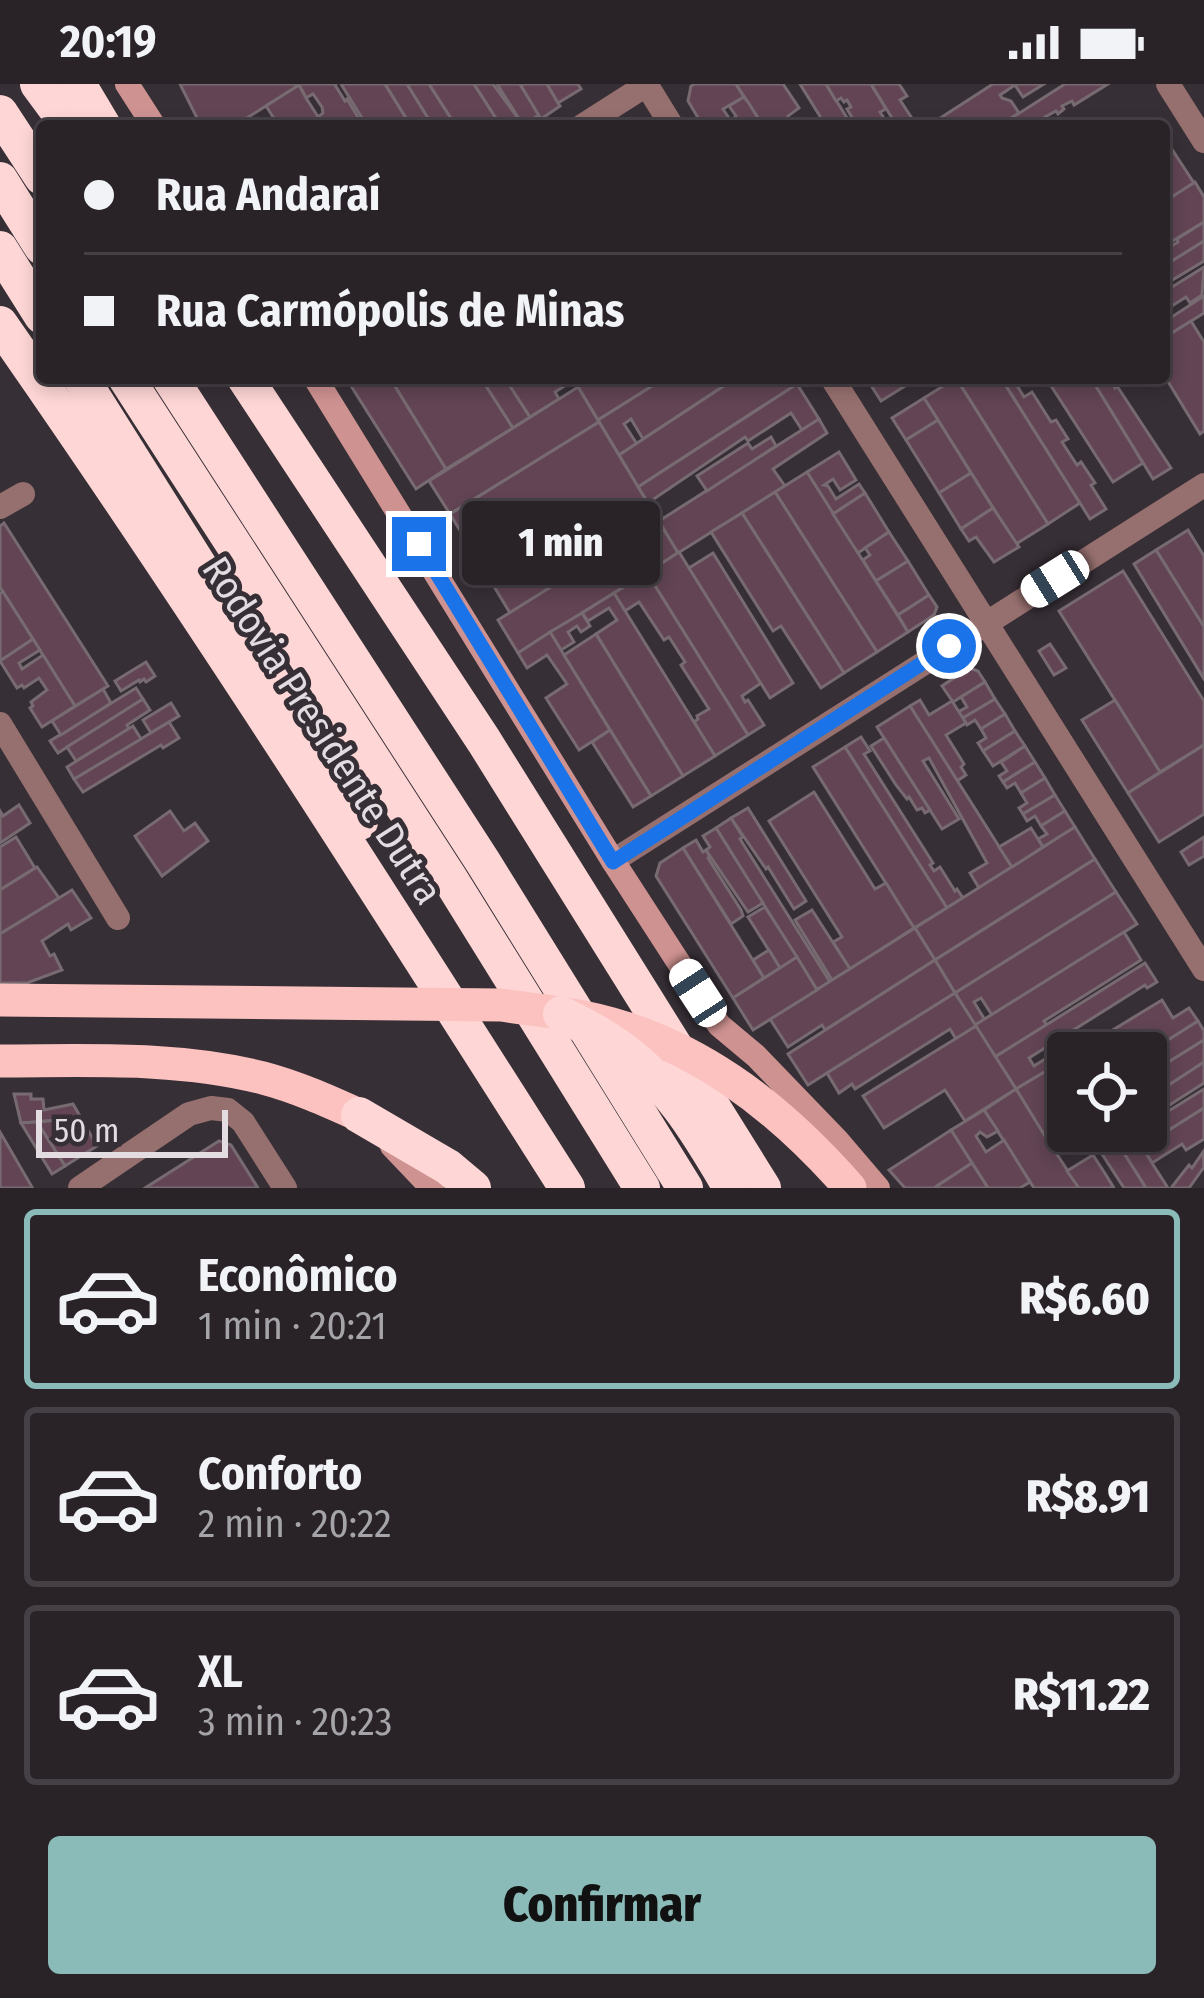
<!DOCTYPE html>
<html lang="pt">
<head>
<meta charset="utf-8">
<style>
  :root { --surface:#292328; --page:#352f34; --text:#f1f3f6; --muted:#a5a4a8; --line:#454045; --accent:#8bbbb9 }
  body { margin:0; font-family:"Fira Sans Condensed",sans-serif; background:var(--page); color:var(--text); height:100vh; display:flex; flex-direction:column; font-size:45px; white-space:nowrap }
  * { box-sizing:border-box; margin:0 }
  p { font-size:39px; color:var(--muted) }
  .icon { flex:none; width:66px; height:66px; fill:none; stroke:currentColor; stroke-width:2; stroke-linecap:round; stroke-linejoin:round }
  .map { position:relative; height:1104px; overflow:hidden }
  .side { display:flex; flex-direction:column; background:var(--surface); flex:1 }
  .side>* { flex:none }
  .banner { position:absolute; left:36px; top:36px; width:1134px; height:264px; border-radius:12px; box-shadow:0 6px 18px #0003,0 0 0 3px var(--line); display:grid; align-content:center; height:264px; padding:0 48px; background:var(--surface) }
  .controls { position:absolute; left:1047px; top:948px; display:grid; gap:24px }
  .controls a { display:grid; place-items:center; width:120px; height:120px; border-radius:12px; background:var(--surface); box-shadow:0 6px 18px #0003,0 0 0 3px var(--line); font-size:60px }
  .scale { position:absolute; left:36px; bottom:30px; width:192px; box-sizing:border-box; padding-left:12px; border:6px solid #e3dde2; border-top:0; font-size:33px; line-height:42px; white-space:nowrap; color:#e3dde2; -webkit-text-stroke:9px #372f36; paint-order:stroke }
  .end { position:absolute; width:54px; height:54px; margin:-27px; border:15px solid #1a73e8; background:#fff; box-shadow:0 0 0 6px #fff }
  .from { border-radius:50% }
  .bubble { position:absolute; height:84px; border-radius:12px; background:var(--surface); box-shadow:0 6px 18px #0003,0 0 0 3px var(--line); font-size:39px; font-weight:800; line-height:84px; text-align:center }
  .car { position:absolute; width:36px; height:72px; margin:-36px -18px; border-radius:15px; box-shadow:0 0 9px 3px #0007; background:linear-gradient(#fff 24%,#345 0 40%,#fff 0 76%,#345 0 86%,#fff 0) }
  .banner b { display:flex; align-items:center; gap:42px; height:114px; font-size:45px }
  .banner b+b { border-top:3px solid var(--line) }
  .banner i { width:30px; height:30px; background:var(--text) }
  ul { padding:21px 0 0; list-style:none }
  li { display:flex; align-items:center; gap:36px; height:180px; margin:0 24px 18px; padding:0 24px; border:6px solid var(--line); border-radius:12px }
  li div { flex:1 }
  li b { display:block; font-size:45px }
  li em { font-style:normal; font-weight:800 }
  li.selected { border-color:var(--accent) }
  li>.icon { width:108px; height:108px; stroke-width:1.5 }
  .cta { display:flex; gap:24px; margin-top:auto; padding:24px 48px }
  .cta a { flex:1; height:138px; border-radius:12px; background:var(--accent); color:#111; font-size:48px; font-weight:800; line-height:138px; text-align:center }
  .status { display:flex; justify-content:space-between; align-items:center; height:84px; padding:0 60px; background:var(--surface); direction:ltr }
  .status svg { height:33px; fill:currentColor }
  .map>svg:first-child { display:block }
  .building { fill:#624454; stroke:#776b71; stroke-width:3 }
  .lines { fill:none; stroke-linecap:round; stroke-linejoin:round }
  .minor { stroke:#96706f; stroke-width:24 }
  .tertiary { stroke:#96706f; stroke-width:24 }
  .secondary { stroke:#ce9291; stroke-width:24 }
  .trunk { stroke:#fcc2c0; stroke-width:33 }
  .motorway { stroke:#fdd6d5; stroke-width:36 }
  .trunk-bridge { stroke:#fcc2c0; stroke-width:33 }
  .motorway-bridge { stroke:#fdd6d5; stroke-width:36 }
  .route { stroke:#1a73e8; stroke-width:15 }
  .labels { text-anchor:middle; stroke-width:10; stroke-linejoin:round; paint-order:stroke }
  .street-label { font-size:39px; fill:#e3dde2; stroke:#372f36 }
</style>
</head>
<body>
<div class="status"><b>20:19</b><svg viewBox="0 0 49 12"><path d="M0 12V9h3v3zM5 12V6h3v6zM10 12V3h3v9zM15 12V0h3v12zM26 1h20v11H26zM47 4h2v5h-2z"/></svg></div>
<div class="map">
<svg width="1204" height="1104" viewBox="0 0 1204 1104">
  <rect width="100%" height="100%" fill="#372f36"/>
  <!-- building -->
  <g class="building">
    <polygon points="180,0 301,0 234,42 201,42"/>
    <polygon points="301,0 337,0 335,1 345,17 347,15 362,40 365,38 367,42 324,42 318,33 323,29 322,23 313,10 306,14 299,1"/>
    <polygon points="341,0 385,0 411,42 367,42"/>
    <polygon points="385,0 407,0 433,42 411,42"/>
    <polygon points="407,0 429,0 456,42 433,42"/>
    <polygon points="429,0 474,0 501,42 456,42"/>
    <polygon points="474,0 493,0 523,41 501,42"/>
    <polygon points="497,0 520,0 539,31 523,41"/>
    <polygon points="520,0 547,0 560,22 541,35"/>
    <polygon points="547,0 578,0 581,5 558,19"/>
    <polygon points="695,0 736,0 744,13 723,25 734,42 703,42 688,17 691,2"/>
    <polygon points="736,0 783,0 799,24 788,32 791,42 763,42"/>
    <polygon points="800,0 826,0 852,42 826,42"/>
    <polygon points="826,0 871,0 886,25 880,28 889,42 857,42 847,25 851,23 847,16 844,18 841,14 836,17"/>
    <polygon points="871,0 899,0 907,12 900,16 917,42 897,42"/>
    <polygon points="993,0 1044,0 1023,13 1015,1 1000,11 1002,14 1011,17 1019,29 999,42 932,42 931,40"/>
    <polygon points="1065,0 1108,0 1074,21 1072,17 1062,22 1064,25 1058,30 1056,27 1045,33 1049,42 1042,40 999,42"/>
    <polygon points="299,1 306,14 324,42 279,42 266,22"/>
    <polygon points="744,13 748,18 763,42 737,42 733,35 736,32 729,22"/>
    <polygon points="1164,53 1194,99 1164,118"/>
    <polygon points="1195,98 1204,113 1204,138 1164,162 1164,118"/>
    <polygon points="1204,138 1204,157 1166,181 1164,162 1168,164 1178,158 1177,155"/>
    <polygon points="1204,157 1204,177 1164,201 1164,182"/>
    <polygon points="1204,183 1202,211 1190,219 1186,213 1164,227 1164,208"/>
    <polygon points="1204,212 1204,229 1164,254 1164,238"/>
    <polygon points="1191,237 1204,258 1204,347 1200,350 1164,291 1164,254"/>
    <polygon points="346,294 390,294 446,385 416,405"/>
    <polygon points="390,294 481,294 513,344 446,385"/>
    <polygon points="481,294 505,294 530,333 513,344"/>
    <polygon points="509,294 569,294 571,298 555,308 559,315 530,333 506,296"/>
    <polygon points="592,294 665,294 598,336 578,303"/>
    <polygon points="665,294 736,294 643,355 631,335 624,340 637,360 619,371 598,336"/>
    <polygon points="736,294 793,294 797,300 638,403 619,371"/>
    <polygon points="887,294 918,294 881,317 872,303"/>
    <polygon points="956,294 1001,294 1080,419 1048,440"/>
    <polygon points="956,294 1048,440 1016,460 924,314"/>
    <polygon points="1046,294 1091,294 1143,379 1113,398"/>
    <polygon points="1091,294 1109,294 1115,304 1117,302 1171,384 1153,395"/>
    <polygon points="1013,295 1024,313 1032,308 1051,338 1056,336 1068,355 1062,358 1077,381 1081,378 1095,399 1091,401 1106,425 1090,435 1005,300"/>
    <polygon points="797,300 819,335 802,346 791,329 748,357 745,353 648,419 638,403"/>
    <polygon points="578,303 599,338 450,430 429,397"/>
    <polygon points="924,314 938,336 906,356 892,334"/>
    <polygon points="819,335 827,349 773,385 785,402 678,469 659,437"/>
    <polygon points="938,336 971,389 939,409 906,356"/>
    <polygon points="599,338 658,436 510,529 450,430"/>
    <polygon points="771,353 776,362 707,407 697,392 748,359 752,365"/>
    <polygon points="839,368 856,396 840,406 833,395 824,401 828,402 836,415 859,400 865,409 833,430 807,388"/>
    <polygon points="807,388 908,548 877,568 775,408"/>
    <polygon points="971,389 993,424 961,445 939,409"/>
    <polygon points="775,408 877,568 844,589 742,429"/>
    <polygon points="865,409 889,448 858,469 833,430"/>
    <polygon points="993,424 1019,463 994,478 976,453 969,457 961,445"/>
    <polygon points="742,429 844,589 821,604 781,542 773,547 711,448"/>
    <polygon points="658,436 678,469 518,569 498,536"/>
    <polygon points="4,439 108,602 75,622 0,503 0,442"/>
    <polygon points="1188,446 1204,472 1204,543 1156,466"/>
    <polygon points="889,448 908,477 876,497 863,476 870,471 865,464"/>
    <polygon points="1156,466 1204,543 1204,595 1134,480"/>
    <polygon points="679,468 761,599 742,612 745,618 748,616 764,641 748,651 647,489"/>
    <polygon points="713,469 793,599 770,614 689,484"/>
    <polygon points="908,477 929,511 898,531 876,497"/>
    <polygon points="1123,487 1204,617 1204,661 1160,688 1059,527"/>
    <polygon points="647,489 748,651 715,672 694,638 698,635 697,632 709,625 681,581 685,578 669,553 664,556 639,518 625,527 614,509"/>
    <polygon points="3,508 33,555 0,577 0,509"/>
    <polygon points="614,509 715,672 683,692 596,550 617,536 609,524 588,537 582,529"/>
    <polygon points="929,511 937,523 934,531 908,548 898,531"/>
    <polygon points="582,529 590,542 581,548 577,542 568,548 574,558 561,566 550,548"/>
    <polygon points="550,548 610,646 579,666 546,614 567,600 547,571 527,584 518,569"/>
    <polygon points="596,550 683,692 651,712 564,571"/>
    <polygon points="33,555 40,566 19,579 22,585 43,571 75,622 42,643 30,624 33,622 31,618 47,606 39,594 24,604 22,601 17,604 0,577"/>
    <polygon points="1050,560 1066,584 1054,591 1039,567"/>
    <polygon points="146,578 155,592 146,598 144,595 140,598 139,596 121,607 115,597"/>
    <polygon points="969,584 978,587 985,598 953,618 942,602"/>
    <polygon points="985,598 995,615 963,634 958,628 967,623 961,613"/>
    <polygon points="136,604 143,615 58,669 50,657"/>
    <polygon points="103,605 111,619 61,651 52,637"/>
    <polygon points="143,615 150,626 127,641 129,645 76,677 67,663"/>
    <polygon points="995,615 1005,630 981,645 975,636 967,641 963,634"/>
    <polygon points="920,616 929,631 952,617 966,639 946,651 964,680 961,683 966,691 957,697 910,622"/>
    <polygon points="1115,616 1160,688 1128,709 1082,636"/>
    <polygon points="171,619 179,632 151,649 143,636"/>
    <polygon points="910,622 1012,783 979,804 970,789 987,779 929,674 923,677 959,735 942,745 877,643"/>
    <polygon points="1005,630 1015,647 983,667 978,659 986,654 981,645"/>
    <polygon points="169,638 179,654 163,664 161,661 83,708 74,695"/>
    <polygon points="133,642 141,655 74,695 67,683"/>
    <polygon points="610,646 651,712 633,723 592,658"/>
    <polygon points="1015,647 1025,662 993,682 983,667"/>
    <polygon points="861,653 870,667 864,670 933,779 930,781 934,787 940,783 955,807 957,805 963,814 947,824 845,663"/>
    <polygon points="884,654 930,726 925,729 922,724 917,726 909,713 907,715 896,701 871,662"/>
    <polygon points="1204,661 1204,730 1159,758 1128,709"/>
    <polygon points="1025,662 1035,678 1003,698 999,692 1007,687 1001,678"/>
    <polygon points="845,663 947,824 914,844 813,683"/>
    <polygon points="1035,678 1045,694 1021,709 1015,699 1007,704 1003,698"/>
    <polygon points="1045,694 1055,711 1023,730 1019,724 1027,719 1021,709"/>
    <polygon points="814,708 875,805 886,799 914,844 850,885 833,858 842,853 769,737"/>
    <polygon points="1055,711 1065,727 1041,742 1035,732 1027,737 1023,730"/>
    <polygon points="19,721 30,739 0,759 0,727 3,732"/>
    <polygon points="748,724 806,817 794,825 768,783 766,785 731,734"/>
    <polygon points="170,727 184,747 195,739 208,757 162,792 135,752"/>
    <polygon points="1065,727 1075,743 1043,763 1038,755 1047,750 1041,742"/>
    <polygon points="731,734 743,753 740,755 830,898 817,906 716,744"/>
    <polygon points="1075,743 1095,775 935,876 915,844"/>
    <polygon points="716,744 763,819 748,828 706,766 710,763 703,752"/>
    <polygon points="1031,744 1043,763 1012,783 999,763"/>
    <polygon points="16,753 35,784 0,806 0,763"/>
    <polygon points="1204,753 1204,772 1189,781 1181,768"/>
    <polygon points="696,756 703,768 706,766 710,773 708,774 741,826 743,832 731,840 683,764"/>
    <polygon points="683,764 764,894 733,914 656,792 660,779"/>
    <polygon points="1095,775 1116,808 955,909 935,876"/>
    <polygon points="37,783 59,814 0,850 0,806"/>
    <polygon points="72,806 91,834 71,846 68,840 42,857 50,872 54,870 62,886 27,899 0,899 0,850"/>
    <polygon points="1116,808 1137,840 992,931 981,914 974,918 985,936 975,941 955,909"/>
    <polygon points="765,823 797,873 780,884 748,833"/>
    <polygon points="812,826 850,885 832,896 795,836"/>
    <polygon points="915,844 935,876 825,946 822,941 788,963 770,935"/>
    <polygon points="1124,848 1141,876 1044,937 1047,941 995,973 975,941"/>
    <polygon points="769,866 780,884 764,894 753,876"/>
    <polygon points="797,873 817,906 753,946 733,914"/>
    <polygon points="935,876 955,909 808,1001 788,970"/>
    <polygon points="1145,879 1157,898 1147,904 1145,901 1029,974 1034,982 1045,975 1051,984 1016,1005 995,973"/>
    <polygon points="955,909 976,942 956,955 950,945 855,1005 852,1000 839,1009 827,989"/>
    <polygon points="1162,916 1173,934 1189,924 1198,937 1146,970 1075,969"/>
    <polygon points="1198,937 1204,947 1204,956 1146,992 1146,970"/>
    <polygon points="976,942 1016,1005 965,1037 945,1006 884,1044 863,1012"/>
    <polygon points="1204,956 1204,978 1146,1016 1146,992"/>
    <polygon points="1068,973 1068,1017 1048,986"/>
    <polygon points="1204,978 1204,999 1146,1036 1146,1016"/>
    <polygon points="1048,986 1058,1001 1051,1005 1068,1033 1043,1049 1016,1005"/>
    <polygon points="1016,1005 1043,1049 1079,1104 1034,1104 984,1026"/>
    <polygon points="1204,1005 1204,1024 1142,1063 1133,1049 1146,1047 1146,1041"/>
    <polygon points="14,1010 31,1010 31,1015 43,1015 44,1026 73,1020 81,1034 21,1039"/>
    <polygon points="1204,1024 1204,1055 1186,1066 1182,1060 1152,1079 1142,1063"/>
    <polygon points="984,1026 998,1047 987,1053 980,1048 976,1052 986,1068 1004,1056 1030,1098 1020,1104 988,1104 951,1046"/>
    <polygon points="81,1034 97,1062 65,1082 37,1038"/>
    <polygon points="37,1038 65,1082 52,1090 21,1039"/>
    <polygon points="951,1046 972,1079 934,1104 905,1104 889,1086"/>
    <polygon points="0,1048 32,1103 30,1104 0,1104"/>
    <polygon points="1136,1053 1152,1079 1168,1104 1146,1104 1120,1063"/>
    <polygon points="219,1057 231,1061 258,1104 145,1104"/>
    <polygon points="1116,1057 1120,1063 1146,1104 1124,1104 1100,1067"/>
    <polygon points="1203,1068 1204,1083 1189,1104 1171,1104 1189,1081 1192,1084"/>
    <polygon points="1093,1071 1106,1091 1114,1104 1079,1104 1067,1087"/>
    <polygon points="972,1079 988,1104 934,1104 940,1100"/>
  </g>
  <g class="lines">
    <!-- minor -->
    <g class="minor">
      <polyline points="646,0 672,42"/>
      <polyline points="1168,0 1204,57"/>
      <polyline points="832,294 1204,885"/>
      <polyline points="0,423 23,410"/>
      <polyline points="0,640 118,834"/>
      <polyline points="80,1104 189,1030 211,1024 228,1026 243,1038 285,1104"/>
    </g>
    <!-- tertiary -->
    <g class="tertiary">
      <polyline points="582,42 648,0"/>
      <polyline points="613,777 1204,401"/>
    </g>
    <!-- secondary -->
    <g class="secondary">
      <polyline points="127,0 154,42"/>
      <polyline points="315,294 613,777 719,941 756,972 837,1056 878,1104"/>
      <polyline points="392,1062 432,1104"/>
    </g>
    <!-- trunk -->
    <path class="trunk" d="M 0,977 C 88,977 177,972 263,994 C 297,1003 328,1017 359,1031"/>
    <!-- motorway -->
    <g class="motorway">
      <polyline points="38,0 69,42"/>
      <polyline points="78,0 103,42"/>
      <polyline points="0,29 42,93"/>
      <polyline points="0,96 42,163"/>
      <polyline points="0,165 42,232"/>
      <path d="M 0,240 C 197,522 382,813 567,1104"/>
      <polyline points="81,294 360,738"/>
      <polyline points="126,294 450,795 642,1104"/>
      <polyline points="170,294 483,778 685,1104"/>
      <polyline points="245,294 484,657 763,1104"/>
      <polyline points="359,1031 448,1083 473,1104"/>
    </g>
    <!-- trunk-bridge -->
    <path class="trunk-bridge" d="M 0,916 L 501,921 C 528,925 556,928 583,933 C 693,955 778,1022 850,1104"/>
    <!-- motorway-bridge -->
    <path class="motorway-bridge" d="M 561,930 C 578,939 596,947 611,958 C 666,993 699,1049 731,1104"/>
  </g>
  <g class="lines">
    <!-- route -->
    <polyline class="route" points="419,460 613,778 949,562"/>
  </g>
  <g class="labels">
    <!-- street labels -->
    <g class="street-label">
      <text transform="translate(323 646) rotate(57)" y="14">Rodovia Presidente Dutra</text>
    </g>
  </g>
</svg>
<div class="controls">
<a><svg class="icon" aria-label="locate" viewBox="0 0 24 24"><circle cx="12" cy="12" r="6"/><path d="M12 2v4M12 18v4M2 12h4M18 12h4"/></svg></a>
</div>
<div class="scale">50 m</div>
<i class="end from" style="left:949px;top:562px"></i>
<i class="end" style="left:419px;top:460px"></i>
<div class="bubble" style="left:462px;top:417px;width:198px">1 min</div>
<i class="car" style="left:1055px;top:495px;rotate:238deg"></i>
<i class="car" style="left:698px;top:909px;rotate:327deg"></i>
<div class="banner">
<b><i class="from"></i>Rua Andaraí</b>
<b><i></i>Rua Carmópolis de Minas</b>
</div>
</div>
<section class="side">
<ul>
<li class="selected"><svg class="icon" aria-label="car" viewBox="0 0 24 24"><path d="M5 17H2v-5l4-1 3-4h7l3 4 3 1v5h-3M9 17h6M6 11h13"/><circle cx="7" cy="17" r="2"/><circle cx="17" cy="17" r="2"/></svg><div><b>Econômico</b><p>1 min · 20:21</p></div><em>R$6.60</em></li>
<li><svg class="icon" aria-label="car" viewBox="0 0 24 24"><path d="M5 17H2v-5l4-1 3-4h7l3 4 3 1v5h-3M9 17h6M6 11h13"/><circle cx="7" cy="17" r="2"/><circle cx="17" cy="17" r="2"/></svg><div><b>Conforto</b><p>2 min · 20:22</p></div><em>R$8.91</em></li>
<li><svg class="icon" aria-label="car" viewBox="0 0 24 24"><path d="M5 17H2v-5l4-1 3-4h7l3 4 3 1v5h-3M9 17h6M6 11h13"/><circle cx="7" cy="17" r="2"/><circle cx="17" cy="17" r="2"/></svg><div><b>XL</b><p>3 min · 20:23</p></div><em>R$11.22</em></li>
</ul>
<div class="cta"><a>Confirmar</a></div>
</section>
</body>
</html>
